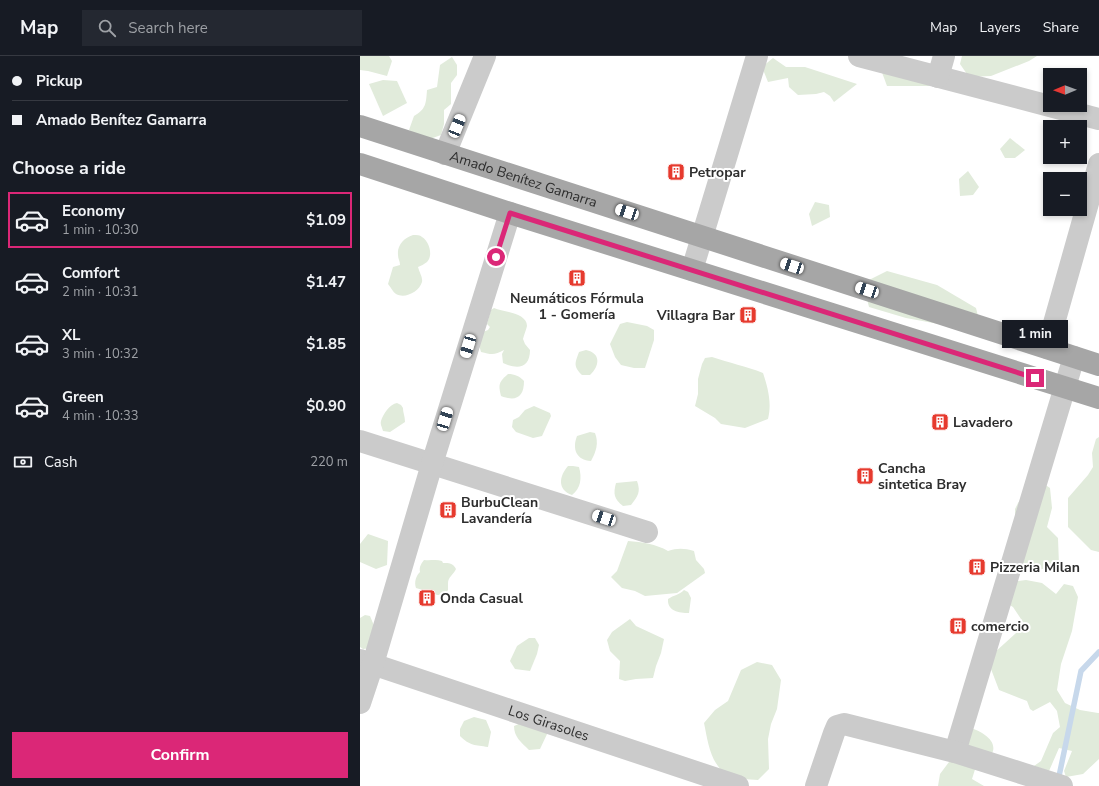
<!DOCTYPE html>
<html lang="en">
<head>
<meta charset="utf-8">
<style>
  :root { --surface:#171b24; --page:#242831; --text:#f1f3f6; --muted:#9ea1a6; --line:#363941; --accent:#db2777 }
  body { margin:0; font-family:"Nunito Sans",sans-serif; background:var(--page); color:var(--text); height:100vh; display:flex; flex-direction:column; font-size:15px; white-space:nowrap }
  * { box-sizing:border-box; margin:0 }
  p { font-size:13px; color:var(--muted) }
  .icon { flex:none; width:22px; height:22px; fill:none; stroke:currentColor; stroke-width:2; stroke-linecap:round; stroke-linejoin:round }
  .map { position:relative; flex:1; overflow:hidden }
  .drawer { display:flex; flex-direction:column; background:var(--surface); width:360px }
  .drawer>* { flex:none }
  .top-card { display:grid; align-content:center; height:88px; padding:0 12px; background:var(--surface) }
  .needle { width:26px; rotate:269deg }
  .controls { position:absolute; left:683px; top:12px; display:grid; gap:8px }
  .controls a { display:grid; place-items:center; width:44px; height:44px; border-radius:0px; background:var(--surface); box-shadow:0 2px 6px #0003; font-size:20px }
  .end { position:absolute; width:18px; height:18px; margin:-9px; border:5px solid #db2777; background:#fff; box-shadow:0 0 0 2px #fff }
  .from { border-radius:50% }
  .bubble { position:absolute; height:28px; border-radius:0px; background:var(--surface); box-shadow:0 2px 6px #0003; font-size:13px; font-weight:700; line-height:28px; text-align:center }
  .car { position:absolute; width:12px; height:24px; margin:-12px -6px; border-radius:5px; box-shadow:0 0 3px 1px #0007; background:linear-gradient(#fff 24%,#345 0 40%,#fff 0 76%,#345 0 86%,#fff 0) }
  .top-card b { display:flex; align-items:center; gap:14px; height:38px; font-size:15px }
  .top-card b+b { border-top:1px solid var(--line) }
  .top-card i { width:10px; height:10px; background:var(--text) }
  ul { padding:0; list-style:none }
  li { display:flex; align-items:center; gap:12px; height:56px; margin:0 8px 6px; padding:0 4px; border:2px solid transparent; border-radius:0px }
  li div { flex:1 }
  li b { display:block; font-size:15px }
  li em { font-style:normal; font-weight:700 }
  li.current { border-color:var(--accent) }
  li>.icon { width:36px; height:36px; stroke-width:1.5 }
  h2 { padding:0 12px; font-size:18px; line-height:48px }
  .pay { display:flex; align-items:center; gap:10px; height:44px; padding:0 12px; font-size:15px }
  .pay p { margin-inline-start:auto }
  .action { display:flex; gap:8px; margin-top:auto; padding:8px 12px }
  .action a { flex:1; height:46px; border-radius:0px; background:var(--accent); color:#fff; font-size:16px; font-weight:700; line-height:46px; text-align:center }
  header { display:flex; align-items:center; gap:24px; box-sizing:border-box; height:56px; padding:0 20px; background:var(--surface); border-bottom:1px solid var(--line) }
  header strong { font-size:19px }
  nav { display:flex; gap:22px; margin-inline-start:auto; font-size:14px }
  .search { width:280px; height:36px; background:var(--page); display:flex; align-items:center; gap:10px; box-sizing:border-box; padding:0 14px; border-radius:0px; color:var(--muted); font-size:15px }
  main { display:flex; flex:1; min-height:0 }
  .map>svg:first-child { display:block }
  .green { fill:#e1ebdb }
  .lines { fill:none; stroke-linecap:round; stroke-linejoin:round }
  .stream { stroke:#c7d8eb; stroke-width:5.5 }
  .minor { stroke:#cbcbcb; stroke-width:22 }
  .major { stroke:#a6a6a6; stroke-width:22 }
  .route { stroke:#db2777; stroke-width:5 }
  .labels { text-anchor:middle; stroke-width:4; stroke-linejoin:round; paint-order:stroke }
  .poi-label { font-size:14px; font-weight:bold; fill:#2e2e2e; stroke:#fff; text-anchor:start }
  .street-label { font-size:14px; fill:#2e2e2e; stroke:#fff }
</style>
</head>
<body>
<header>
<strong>Map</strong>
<div class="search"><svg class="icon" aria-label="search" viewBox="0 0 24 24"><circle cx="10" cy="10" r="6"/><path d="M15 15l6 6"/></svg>Search here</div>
<nav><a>Map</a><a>Layers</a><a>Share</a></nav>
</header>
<main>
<section class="drawer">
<div class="top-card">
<b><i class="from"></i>Pickup</b>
<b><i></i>Amado Benítez Gamarra</b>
</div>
<h2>Choose a ride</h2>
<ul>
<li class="current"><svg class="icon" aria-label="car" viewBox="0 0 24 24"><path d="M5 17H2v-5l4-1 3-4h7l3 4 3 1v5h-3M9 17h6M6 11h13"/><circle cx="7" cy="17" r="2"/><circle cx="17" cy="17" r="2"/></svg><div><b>Economy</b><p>1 min · 10:30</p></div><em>$1.09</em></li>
<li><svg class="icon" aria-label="car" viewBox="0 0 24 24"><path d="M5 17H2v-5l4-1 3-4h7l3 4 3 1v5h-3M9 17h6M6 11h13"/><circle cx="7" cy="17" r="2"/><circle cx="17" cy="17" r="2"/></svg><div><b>Comfort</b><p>2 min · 10:31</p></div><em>$1.47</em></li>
<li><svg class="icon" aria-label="car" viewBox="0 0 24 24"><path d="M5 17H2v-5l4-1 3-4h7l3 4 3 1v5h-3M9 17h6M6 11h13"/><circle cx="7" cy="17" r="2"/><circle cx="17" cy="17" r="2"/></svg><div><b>XL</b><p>3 min · 10:32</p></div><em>$1.85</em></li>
<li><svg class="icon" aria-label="car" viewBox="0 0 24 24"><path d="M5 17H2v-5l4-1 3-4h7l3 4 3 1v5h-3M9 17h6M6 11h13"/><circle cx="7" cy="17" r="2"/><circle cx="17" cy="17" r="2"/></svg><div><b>Green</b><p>4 min · 10:33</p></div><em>$0.90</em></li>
</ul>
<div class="pay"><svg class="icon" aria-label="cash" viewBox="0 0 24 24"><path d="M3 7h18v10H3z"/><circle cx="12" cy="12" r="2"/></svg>Cash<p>220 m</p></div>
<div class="action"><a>Confirm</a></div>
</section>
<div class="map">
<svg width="739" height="730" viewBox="0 0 739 730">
  <rect width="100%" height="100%" fill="#fff"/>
  <!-- green -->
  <g class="green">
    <polygon points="0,0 29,0 32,5 27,20 8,15 0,14"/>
    <polygon points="602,0 677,0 669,5 631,20 609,21 600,8"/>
    <path d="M 92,1 L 97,9 L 97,19 L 91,27 L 91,48 L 84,54 L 84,68 L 81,79 L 67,84 L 49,74 L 54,60 C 66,53 66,48 67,34 L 77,31 L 80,9 Z"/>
    <polygon points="413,2 426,11 445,11 497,28 474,46 470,40 464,36 456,38 438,39 429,31 428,22 408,26 402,11"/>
    <polygon points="520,11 571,30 527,30"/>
    <polygon points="23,24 37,25 47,47 23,60 9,28"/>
    <polygon points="650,82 665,94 655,102 645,102 640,93"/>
    <polygon points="608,115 619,131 613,139 600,140 599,123"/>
    <polygon points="455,146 469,149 470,161 452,170 449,158"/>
    <path d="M 53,179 C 57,179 60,179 62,181 C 70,186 73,200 67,206 C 64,208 61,210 58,211 C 59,216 63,221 62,226 C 59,236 45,243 36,238 C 33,236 30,230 28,228 L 33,211 L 40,209 C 40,205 38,203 38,199 C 37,189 44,182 53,179 Z"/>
    <polygon points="527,215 577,229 616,252 622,276 546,262 509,251 503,227"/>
    <path d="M 134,252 C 144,256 167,257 167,270 C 166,274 164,279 163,283 L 165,288 L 170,294 C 170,312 158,314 143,307 L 142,298 L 144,294 C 135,299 132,299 121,296 L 119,289 L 123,276 L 128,274 L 130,271 L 127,268 L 131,254 Z"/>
    <polygon points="267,266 287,270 294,274 294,284 285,312 274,312 261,309 255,301 250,288 260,268"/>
    <path d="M 226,294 C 241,297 240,310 230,319 L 222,319 C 213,310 215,307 219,296 Z"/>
    <path d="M 352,301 C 369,307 386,310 403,317 C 408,332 412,347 408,363 L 385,372 L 361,368 L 355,362 L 335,350 L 338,338 L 338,323 L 342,308 L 345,302 Z"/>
    <path d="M 148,318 C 155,318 159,320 164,325 C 164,341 156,346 141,340 C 138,328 139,326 148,318 Z"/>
    <path d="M 37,347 L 41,349 L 43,352 C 43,357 45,360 45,366 L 30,376 L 23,375 C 22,371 20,368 21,365 C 23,358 30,348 37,347 Z"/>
    <polygon points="174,350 190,357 191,360 182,380 173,382 156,376 152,371 153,364 159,361 165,354"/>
    <path d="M 230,376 L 235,377 C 239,387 236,396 231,405 C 216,404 212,393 217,380 Z"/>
    <polygon points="739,381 739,496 731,494 708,471 708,442 728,419 733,411 732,397 736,383"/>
    <path d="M 208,410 L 213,410 L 219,411 C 222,422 221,432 212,439 C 197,434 199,420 208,410 Z"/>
    <path d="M 277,425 C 281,436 278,440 271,449 L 263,450 C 254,443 253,438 256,427 Z"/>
    <polygon points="684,428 690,432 692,452 687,471 698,482 699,509 666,517 649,501 655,469 655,453 658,447 669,431"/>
    <polygon points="8,478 28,485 27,509 16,513 0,506 0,488"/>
    <path d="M 268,485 C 282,486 296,488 308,495 C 317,492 324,492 334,495 L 336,504 L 344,513 L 345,517 L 317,537 L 285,540 L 275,535 L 262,532 L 251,521 L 257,515 Z"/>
    <path d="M 64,504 C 70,505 76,503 82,505 L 83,507 C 89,507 93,507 96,513 C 94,518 88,521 88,527 C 88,530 88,532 88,534 L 85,539 L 77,539 L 73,537 L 56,532 C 54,526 56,520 60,516 C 59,511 61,508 64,504 Z"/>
    <polygon points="666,524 682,527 696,538 704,528 713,530 718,541 712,575 701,608 697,634 705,647 720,654 738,657 739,657 739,703 723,718 706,721 704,715 712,695 699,692 689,715 674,710 681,705 693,677 700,671 697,655 690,646 673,655 670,653 667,645 639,634 631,613 634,597 665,569 653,551 635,540 640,527"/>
    <path d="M 324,534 L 328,536 L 331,542 L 329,557 C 319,557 307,555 308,543 C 314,539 319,539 324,534 Z"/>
    <polygon points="5,559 10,560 15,572 13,592 3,593 0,591 0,562"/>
    <polygon points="270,563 276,570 304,583 301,597 296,610 293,622 276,623 265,625 259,623 260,605 250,595 247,584 252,576"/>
    <polygon points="169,582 175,582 179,589 177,598 170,615 155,613 150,605 157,590"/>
    <path d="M 397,606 L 412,609 L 421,624 L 417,653 L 411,668 L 408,683 L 409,713 L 398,724 C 389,723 375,724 367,719 C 350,707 348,686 344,667 L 355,654 L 368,645 L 381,614 Z"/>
    <path d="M 114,661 L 126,664 L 131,676 L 128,691 C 115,689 110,690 100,680 L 100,673 L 104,665 Z"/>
    <path d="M 161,667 L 188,676 L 180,693 L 169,694 C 161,686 154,681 154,670 Z"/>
    <path d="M 611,672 C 620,675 636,683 633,695 C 632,698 630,701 629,704 L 617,707 L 612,723 L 624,730 L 578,730 L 580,718 L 592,702 Z"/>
  </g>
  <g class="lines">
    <!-- stream -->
    <polyline class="stream" points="698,725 721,615 739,596"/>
    <!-- minor -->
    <g class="minor">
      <polyline points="499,0 739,63"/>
      <polyline points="578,21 584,0"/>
      <polyline points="85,98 125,0"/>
      <polyline points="332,214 397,0"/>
      <polyline points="687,292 739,108"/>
      <polyline points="0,385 287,476"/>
      <path id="s1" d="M 0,604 L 378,730"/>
      <polyline points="0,647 13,608 72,408 150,157"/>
      <polyline points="595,696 714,301"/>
      <polyline points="456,730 474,677 477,670 484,668 595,696 702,730"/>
    </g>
    <!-- major -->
    <g class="major">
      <path id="s2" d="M 0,70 L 739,309"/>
      <polyline points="0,108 150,157 739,342"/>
    </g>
  </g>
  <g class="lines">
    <!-- route -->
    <polyline class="route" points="136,201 150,157 675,322"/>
  </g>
  <!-- icons -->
  <defs>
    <symbol id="building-square" viewBox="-11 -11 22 22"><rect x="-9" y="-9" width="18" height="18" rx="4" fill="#e63a2e" stroke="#fff"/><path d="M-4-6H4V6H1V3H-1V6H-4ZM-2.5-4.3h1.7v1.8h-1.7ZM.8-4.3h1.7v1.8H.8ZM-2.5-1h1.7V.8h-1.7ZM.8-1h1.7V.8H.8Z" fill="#fff"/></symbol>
  </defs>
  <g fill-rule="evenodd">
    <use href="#building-square" x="306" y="106" width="20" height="20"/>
    <use href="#building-square" x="207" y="212" width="20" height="20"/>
    <use href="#building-square" x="378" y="249" width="20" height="20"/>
    <use href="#building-square" x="570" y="356" width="20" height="20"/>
    <use href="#building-square" x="495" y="410" width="20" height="20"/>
    <use href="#building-square" x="78" y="444" width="20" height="20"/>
    <use href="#building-square" x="607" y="501" width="20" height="20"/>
    <use href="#building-square" x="57" y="532" width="20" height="20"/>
    <use href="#building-square" x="588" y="560" width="20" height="20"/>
  </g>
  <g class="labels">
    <!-- poi labels -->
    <g class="poi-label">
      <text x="329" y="121">Petropar</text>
      <text x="217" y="247" text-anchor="middle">Neumáticos Fórmula<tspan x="217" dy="16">1 - Gomería</tspan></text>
      <text x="375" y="264" text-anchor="end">Villagra Bar</text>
      <text x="593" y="371">Lavadero</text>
      <text x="518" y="417">Cancha<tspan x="518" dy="16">sintetica Bray</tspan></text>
      <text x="101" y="451">BurbuClean<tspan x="101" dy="16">Lavandería</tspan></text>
      <text x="630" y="516">Pizzeria Milan</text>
      <text x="80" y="547">Onda Casual</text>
      <text x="611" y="575">comercio</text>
    </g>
    <!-- street labels -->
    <g class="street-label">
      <text dy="5" stroke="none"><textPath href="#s2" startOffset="172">Amado Benítez Gamarra</textPath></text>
      <text dy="5" stroke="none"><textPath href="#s1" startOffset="199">Los Girasoles</textPath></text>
    </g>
  </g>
</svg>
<div class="controls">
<a><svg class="needle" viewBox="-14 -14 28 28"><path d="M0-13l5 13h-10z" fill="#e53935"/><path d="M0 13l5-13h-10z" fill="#9ea1a6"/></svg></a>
<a>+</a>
<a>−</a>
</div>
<i class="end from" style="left:136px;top:201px"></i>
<i class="end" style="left:675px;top:322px"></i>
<div class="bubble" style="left:642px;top:264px;width:66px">1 min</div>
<i class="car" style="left:97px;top:70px;rotate:22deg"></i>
<i class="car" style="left:267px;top:156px;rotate:288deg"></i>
<i class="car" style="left:432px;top:210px;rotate:288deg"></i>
<i class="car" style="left:507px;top:234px;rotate:288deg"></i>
<i class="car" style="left:108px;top:290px;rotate:197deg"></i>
<i class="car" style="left:85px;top:363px;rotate:17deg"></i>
<i class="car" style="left:244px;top:462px;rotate:288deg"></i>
</div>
</main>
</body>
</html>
